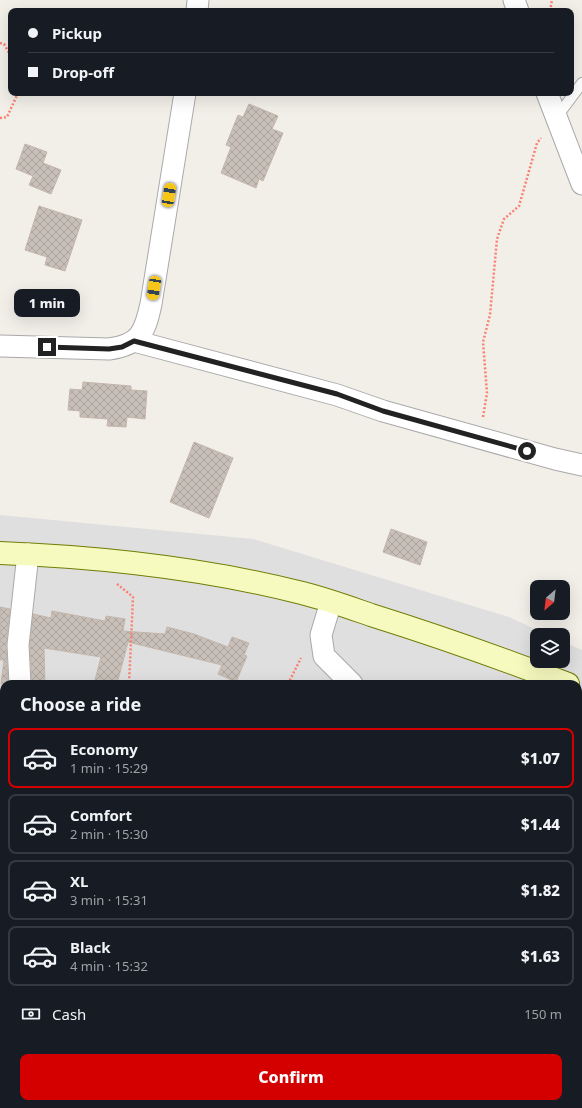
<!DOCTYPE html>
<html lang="en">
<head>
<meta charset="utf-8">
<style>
  :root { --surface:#171b24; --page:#242831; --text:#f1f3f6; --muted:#9ea1a6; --line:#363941; --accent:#d40000 }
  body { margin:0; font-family:"Noto Sans",sans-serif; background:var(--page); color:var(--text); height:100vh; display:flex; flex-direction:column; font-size:15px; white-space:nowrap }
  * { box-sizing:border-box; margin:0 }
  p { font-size:13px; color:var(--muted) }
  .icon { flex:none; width:22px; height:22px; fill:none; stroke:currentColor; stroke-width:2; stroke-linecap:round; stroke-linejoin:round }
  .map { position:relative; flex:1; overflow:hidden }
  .drawer { position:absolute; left:0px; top:680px; width:582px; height:428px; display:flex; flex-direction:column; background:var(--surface); border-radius:12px 12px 0 0; box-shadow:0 4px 16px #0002 }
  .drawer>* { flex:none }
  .banner { position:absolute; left:8px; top:8px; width:566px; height:88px; border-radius:8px; box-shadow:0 4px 16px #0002; display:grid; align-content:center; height:88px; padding:0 20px; background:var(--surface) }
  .needle { width:26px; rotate:208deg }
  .controls { position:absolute; left:530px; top:580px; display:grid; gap:8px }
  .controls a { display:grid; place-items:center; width:40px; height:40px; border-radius:8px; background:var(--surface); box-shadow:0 4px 16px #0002; font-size:20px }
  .end { position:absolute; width:18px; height:18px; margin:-9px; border:5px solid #222; background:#fff; box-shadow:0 0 0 2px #fff }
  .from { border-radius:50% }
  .bubble { position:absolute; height:28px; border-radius:8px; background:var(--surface); box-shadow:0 4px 16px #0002; font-size:13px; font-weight:800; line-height:28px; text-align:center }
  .car { position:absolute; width:12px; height:24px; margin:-12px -6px; border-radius:5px; box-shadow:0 0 3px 1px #0007; background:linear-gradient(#f5c518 24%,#345 0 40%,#f5c518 0 76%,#345 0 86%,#f5c518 0) }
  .banner b { display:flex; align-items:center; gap:14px; height:38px; font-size:15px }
  .banner b+b { border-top:1px solid var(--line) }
  .banner i { width:10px; height:10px; background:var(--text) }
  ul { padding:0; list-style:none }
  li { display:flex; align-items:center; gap:12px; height:60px; margin:0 8px 6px; padding:0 12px; border:2px solid var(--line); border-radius:8px }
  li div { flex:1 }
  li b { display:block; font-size:15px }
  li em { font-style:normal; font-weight:800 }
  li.on { border-color:var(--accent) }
  li>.icon { width:36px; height:36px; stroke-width:1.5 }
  h2 { padding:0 20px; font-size:18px; line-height:48px }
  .pay { display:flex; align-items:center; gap:10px; height:44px; padding:0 20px; font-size:15px }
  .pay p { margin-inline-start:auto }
  .primary-button { display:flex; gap:8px; margin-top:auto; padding:8px 20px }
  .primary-button a { flex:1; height:46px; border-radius:8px; background:var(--accent); color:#fff; font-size:16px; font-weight:800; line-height:46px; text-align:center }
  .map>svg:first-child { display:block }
  .residential { fill:#e0dfdf; fill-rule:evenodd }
  .building { fill:url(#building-cross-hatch); stroke:#c4b6ab }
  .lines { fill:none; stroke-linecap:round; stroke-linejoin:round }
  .service-casing { stroke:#a9a9a9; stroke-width:12 }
  .minor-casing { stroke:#a9a9a9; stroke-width:23 }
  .secondary-casing { stroke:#707d05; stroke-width:24 }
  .path { stroke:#fa8072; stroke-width:2.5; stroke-dasharray:2 2; stroke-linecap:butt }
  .service { stroke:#fff; stroke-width:10 }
  .minor { stroke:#fff; stroke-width:21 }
  .secondary { stroke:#f7fabf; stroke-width:22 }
  .route { stroke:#222; stroke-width:5 }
</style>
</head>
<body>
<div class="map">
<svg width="582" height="1108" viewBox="0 0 582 1108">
  <defs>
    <pattern id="building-cross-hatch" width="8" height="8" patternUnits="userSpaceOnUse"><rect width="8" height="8" fill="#c7bfb8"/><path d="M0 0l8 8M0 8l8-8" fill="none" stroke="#aba49e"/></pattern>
  </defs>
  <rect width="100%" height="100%" fill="#f2efe9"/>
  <!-- residential -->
  <path class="residential" d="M 0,515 L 253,539 L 509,617 L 548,635 L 537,635 L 537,661 L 563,661 L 563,642 L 582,650 L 582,1108 L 0,1108 ZM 4,684 L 578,684 L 578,1104 L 4,1104 Z"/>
  <!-- building -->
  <g class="building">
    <polygon points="249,104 278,116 272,129 283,133 263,181 259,179 256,188 221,173 231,147 226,145 238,115 243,117"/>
    <polygon points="25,144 47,152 43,163 61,170 51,194 29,185 33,176 16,169"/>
    <polygon points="39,206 82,220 65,271 45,265 47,257 25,250"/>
    <polygon points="83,382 131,386 131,390 147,391 145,419 127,417 126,427 107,426 108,419 80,417 80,411 68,410 70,389 82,390"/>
    <polygon points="194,442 233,458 209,518 170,502"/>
    <polygon points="391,529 427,542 420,565 383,552"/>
    <polygon points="0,607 10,609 6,645 8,684 1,684 4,660 0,660"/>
    <polygon points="52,611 105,621 106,616 125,619 123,631 165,634 167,627 194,634 228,647 232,637 249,643 244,655 247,656 236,682 218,674 222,665 128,642 117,684 94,684 101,657 44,648 45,684 32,684 30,645 33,614 51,618"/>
  </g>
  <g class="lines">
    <defs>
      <polyline id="service" points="556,118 582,83"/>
      <g id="minor">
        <polyline points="514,0 518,11"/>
        <polyline points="197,11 198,0"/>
        <polyline points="547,93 582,184"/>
        <polyline points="134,341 337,395 383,411 555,459 582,465"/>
        <path d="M 0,346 L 109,349 C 140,345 145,332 151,304 L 185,93"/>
        <polyline points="331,602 321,635 324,656 352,684"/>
        <polyline points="20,684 18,645 28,554"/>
        <polyline points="0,759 4,754"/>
        <polyline points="578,914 582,915"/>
        <polyline points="578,1000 582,996"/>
        <polyline points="578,1034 582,1037"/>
        <polyline points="0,1075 4,1077"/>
        <polyline points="53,1104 59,1108"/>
        <polyline points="247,1108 249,1104"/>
        <polyline points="482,1108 486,1104"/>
      </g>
      <path id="secondary" d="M 0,553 C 102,557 203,568 302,593 C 326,599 348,607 371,615 C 438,636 503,659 568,684"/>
    </defs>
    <!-- service casing -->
    <use href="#service" class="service-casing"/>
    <!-- minor casing -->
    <use href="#minor" class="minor-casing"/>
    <!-- secondary casing -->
    <use href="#secondary" class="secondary-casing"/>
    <!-- path -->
    <g class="path">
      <polyline points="550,11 552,0"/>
      <polyline points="0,43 4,44 11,56"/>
      <polyline points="0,118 7,117 18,93"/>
      <polyline points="483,417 487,393 483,342 490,315 497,239 504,219 519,206 537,143 541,138"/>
      <polyline points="117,584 133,597 129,684"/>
      <polyline points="288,684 301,658"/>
    </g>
    <!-- service -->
    <use href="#service" class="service"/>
    <!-- minor -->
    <use href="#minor" class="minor"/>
    <!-- secondary -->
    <use href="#secondary" class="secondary"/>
  </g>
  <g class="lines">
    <!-- route -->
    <polyline class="route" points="47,347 109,349 122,347 134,341 337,394 383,411 527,451"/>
  </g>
</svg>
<div class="controls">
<a><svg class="needle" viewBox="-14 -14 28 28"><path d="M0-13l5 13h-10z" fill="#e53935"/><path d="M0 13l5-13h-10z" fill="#9ea1a6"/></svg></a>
<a><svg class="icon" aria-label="layers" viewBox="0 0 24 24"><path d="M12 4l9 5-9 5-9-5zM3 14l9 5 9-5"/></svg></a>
</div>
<i class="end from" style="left:527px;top:451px"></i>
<i class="end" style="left:47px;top:347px"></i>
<div class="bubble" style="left:14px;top:289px;width:66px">1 min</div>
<i class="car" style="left:169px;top:195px;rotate:9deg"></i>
<i class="car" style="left:154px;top:288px;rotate:189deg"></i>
<div class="banner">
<b><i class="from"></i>Pickup</b>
<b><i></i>Drop-off</b>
</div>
<section class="drawer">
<h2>Choose a ride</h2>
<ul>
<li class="on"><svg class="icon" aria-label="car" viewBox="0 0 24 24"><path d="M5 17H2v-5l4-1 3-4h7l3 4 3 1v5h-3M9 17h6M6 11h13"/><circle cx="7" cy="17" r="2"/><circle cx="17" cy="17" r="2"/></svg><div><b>Economy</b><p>1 min · 15:29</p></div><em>$1.07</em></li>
<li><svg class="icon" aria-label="car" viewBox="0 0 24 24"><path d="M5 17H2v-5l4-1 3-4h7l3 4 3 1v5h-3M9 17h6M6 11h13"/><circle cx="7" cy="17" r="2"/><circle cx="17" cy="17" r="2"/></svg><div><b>Comfort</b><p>2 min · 15:30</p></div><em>$1.44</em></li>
<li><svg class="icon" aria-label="car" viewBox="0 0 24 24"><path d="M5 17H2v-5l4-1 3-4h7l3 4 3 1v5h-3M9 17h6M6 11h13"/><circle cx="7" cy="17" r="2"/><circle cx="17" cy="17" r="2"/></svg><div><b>XL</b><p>3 min · 15:31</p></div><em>$1.82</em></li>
<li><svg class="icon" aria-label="car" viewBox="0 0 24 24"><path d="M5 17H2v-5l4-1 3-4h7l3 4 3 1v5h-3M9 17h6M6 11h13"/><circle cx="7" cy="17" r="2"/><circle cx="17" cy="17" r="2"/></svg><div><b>Black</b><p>4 min · 15:32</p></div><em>$1.63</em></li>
</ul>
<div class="pay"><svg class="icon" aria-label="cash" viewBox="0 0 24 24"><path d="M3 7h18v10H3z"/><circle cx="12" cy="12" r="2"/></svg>Cash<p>150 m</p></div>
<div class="primary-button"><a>Confirm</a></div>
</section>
</div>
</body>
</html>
